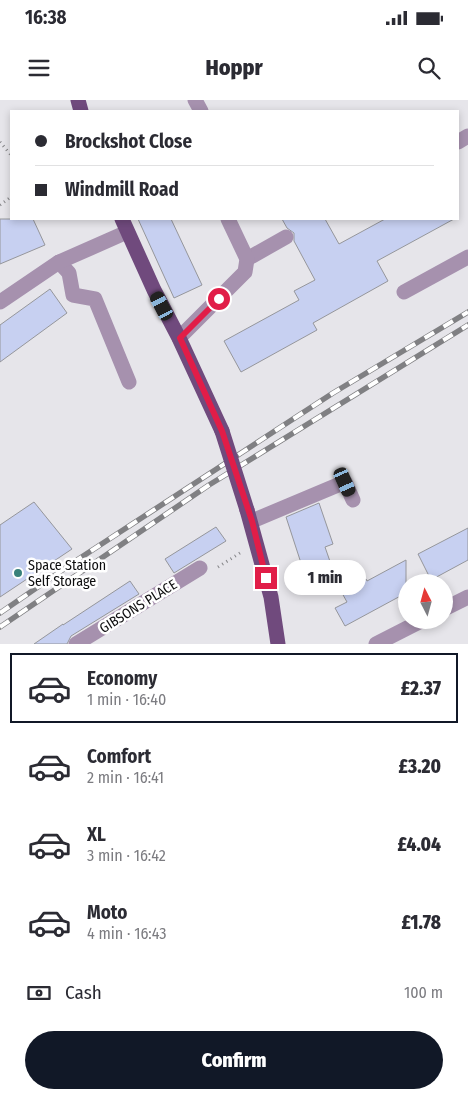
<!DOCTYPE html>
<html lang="en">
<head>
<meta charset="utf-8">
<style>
  :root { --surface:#fff; --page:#f2f2f3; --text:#2b2b33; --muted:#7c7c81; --line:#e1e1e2; --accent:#111827 }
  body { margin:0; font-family:"Fira Sans Condensed",sans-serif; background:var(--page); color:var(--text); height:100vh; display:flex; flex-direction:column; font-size:19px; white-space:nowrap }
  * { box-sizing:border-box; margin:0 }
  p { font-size:16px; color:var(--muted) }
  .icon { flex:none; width:28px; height:28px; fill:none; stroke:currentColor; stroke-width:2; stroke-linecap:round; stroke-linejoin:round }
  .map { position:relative; height:544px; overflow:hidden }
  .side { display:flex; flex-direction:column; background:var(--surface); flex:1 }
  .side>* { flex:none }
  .top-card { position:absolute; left:10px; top:10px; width:449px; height:110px; border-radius:0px; box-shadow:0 2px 8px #0003; display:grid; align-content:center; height:110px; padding:0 25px; background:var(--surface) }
  .needle { width:32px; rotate:354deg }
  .buttons { position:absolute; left:398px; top:474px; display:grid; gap:10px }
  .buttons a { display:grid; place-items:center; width:55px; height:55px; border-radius:50%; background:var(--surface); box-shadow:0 2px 8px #0003; font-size:25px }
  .end { position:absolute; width:22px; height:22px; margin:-11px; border:6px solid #e11d48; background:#fff; box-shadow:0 0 0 2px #fff }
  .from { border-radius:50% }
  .bubble { position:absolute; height:35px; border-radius:18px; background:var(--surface); box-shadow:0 2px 8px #0003; font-size:16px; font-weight:800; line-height:35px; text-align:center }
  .car { position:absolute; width:15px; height:30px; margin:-15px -8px; border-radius:6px; box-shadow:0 0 4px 1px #0007; background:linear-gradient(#222 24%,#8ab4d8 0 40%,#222 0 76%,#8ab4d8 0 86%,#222 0) }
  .top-card b { display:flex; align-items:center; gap:18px; height:48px; font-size:19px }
  .top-card b+b { border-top:1px solid var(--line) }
  .top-card i { width:12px; height:12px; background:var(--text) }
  ul { padding:9px 0 0; list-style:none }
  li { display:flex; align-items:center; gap:15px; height:70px; margin:0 10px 8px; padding:0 15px; border:2px solid transparent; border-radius:0px }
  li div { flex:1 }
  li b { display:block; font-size:19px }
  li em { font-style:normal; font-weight:800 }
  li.on { border-color:var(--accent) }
  li>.icon { width:45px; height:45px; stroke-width:1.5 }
  .pay { display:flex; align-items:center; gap:12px; height:55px; padding:0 25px; font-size:19px }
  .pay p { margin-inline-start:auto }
  .button { display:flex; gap:10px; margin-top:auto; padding:10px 25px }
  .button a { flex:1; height:58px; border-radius:30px; background:var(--accent); color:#fff; font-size:20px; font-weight:800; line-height:58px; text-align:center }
  .status { display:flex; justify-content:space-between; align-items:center; height:35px; padding:0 25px; background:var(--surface); direction:ltr }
  .status svg { height:14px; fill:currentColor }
  header { display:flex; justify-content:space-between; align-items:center; height:65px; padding:0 25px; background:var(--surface); font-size:22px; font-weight:800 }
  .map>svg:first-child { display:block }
  .building { fill:#c7d0f1; stroke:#95969b }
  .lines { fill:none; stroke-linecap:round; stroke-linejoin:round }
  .path { stroke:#838386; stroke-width:3; stroke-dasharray:1 4; stroke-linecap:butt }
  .minor { stroke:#a691ae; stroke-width:15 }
  .major { stroke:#704a7d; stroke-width:15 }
  .rail-casing { stroke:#808083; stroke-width:5.5 }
  .rail { stroke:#fff; stroke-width:4; stroke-dasharray:11; stroke-linecap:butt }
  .major-bridge { stroke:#704a7d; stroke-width:15 }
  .route { stroke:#e11d48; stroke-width:6 }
  .poi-dot { fill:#39817b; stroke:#fff; stroke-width:2 }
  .labels { text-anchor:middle; stroke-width:5; stroke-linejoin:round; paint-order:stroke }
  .poi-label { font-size:14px; fill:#0d0d0e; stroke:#fff; text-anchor:start }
  .street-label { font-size:14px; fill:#0d0d0e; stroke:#fff }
</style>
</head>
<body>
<div class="status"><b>16:38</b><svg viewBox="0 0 49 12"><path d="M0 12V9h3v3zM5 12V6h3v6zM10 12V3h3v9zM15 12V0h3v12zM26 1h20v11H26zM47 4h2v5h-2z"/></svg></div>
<header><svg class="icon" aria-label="menu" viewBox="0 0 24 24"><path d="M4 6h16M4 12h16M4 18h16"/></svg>Hoppr<svg class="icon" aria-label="search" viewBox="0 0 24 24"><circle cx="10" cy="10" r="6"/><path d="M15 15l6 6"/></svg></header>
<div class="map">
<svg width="468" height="544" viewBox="0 0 468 544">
  <rect width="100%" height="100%" fill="#e6e5ea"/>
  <!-- building -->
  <g class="building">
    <polygon points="0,119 33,119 45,145 0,164"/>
    <polygon points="138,119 171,119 202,185 174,198"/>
    <polygon points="282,119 325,119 339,144 385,119 454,119 377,161 388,181 313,223 317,230 241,272 224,241 299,200 294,191 315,180 294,141 294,133 287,128"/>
    <polygon points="50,189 67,213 0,262 0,225"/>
    <polygon points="34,402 72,449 0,497 0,425"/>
    <polygon points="319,403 333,444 325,447 334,473 297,486 291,467 301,463 286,417"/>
    <polygon points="216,427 226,441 174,473 165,459"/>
    <polygon points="468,428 468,460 431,480 418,454"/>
    <polygon points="406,460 406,493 345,526 335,508 347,502 342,493 366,479 367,481"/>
    <polygon points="130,481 139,494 71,536 67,544 34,544 63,524 63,525"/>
  </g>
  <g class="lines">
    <!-- path -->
    <g class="path">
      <polyline points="0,42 11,55"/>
      <polyline points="0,105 11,97"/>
      <polyline points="218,467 240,453"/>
    </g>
    <!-- minor -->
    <g class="minor">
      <polyline points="195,0 201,11"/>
      <polyline points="458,42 468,36"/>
      <polyline points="247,159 286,137"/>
      <polyline points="59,162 69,173 73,195 95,199 129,282"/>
      <polyline points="404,192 468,157"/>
      <polyline points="0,202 59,162 127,132"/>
      <polyline points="179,238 245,172 247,159 228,119"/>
      <polyline points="252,421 345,382 353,400"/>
      <polyline points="444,509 468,497"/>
      <polyline points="76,544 200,468"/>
      <polyline points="376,544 423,520"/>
    </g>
    <!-- major -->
    <g class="major">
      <polyline points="78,0 81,11"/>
      <polyline points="122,119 154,190 179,238 222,331"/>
      <polyline points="247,410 271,497 278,544"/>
    </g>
    <defs>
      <g id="rail">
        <polyline points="0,513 74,462 333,293 468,212"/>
        <polyline points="0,527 209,385 468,225"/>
      </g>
    </defs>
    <!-- rail casing -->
    <use href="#rail" class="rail-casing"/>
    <!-- rail -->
    <use href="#rail" class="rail"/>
    <!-- major-bridge -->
    <polyline class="major-bridge" points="222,331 247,410"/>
  </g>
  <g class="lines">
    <!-- route -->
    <polyline class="route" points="219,199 180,238 222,331 252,421 266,478"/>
  </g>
  <!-- markers -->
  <circle class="poi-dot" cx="18" cy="473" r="5"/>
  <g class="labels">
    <!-- poi labels -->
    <g class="poi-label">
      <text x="28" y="470">Space Station<tspan x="28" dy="16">Self Storage</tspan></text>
    </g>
    <!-- street labels -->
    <g class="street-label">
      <text transform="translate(138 506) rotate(-32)" y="5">GIBSONS PLACE</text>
    </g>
  </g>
</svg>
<div class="buttons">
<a><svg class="needle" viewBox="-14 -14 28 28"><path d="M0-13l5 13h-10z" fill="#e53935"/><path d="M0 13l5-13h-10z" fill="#7c7c81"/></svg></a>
</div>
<i class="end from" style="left:219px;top:199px"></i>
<i class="end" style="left:266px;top:478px"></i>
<div class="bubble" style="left:284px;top:460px;width:82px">1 min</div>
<i class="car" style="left:162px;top:206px;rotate:332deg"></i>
<i class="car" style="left:345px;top:382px;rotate:156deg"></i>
<div class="top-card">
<b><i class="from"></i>Brockshot Close</b>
<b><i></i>Windmill Road</b>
</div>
</div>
<section class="side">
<ul>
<li class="on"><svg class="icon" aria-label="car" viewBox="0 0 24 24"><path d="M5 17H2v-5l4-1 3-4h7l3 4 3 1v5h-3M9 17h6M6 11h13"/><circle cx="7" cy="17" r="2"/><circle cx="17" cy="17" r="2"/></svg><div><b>Economy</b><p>1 min · 16:40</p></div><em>£2.37</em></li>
<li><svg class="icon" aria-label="car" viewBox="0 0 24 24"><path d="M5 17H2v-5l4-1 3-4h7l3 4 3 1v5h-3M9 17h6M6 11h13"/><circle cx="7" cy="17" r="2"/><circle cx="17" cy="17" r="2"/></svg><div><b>Comfort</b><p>2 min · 16:41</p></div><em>£3.20</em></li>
<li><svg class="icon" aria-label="car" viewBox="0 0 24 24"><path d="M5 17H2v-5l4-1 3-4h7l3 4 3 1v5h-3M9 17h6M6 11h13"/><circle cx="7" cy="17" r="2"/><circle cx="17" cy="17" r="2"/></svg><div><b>XL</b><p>3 min · 16:42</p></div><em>£4.04</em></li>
<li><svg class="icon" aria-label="car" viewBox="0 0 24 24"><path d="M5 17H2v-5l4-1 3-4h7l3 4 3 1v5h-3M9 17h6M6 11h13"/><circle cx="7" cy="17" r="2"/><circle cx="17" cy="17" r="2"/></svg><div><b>Moto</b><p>4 min · 16:43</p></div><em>£1.78</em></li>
</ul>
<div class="pay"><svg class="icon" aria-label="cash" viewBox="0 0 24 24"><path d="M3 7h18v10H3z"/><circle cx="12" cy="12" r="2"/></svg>Cash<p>100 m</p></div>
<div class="button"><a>Confirm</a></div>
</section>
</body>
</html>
